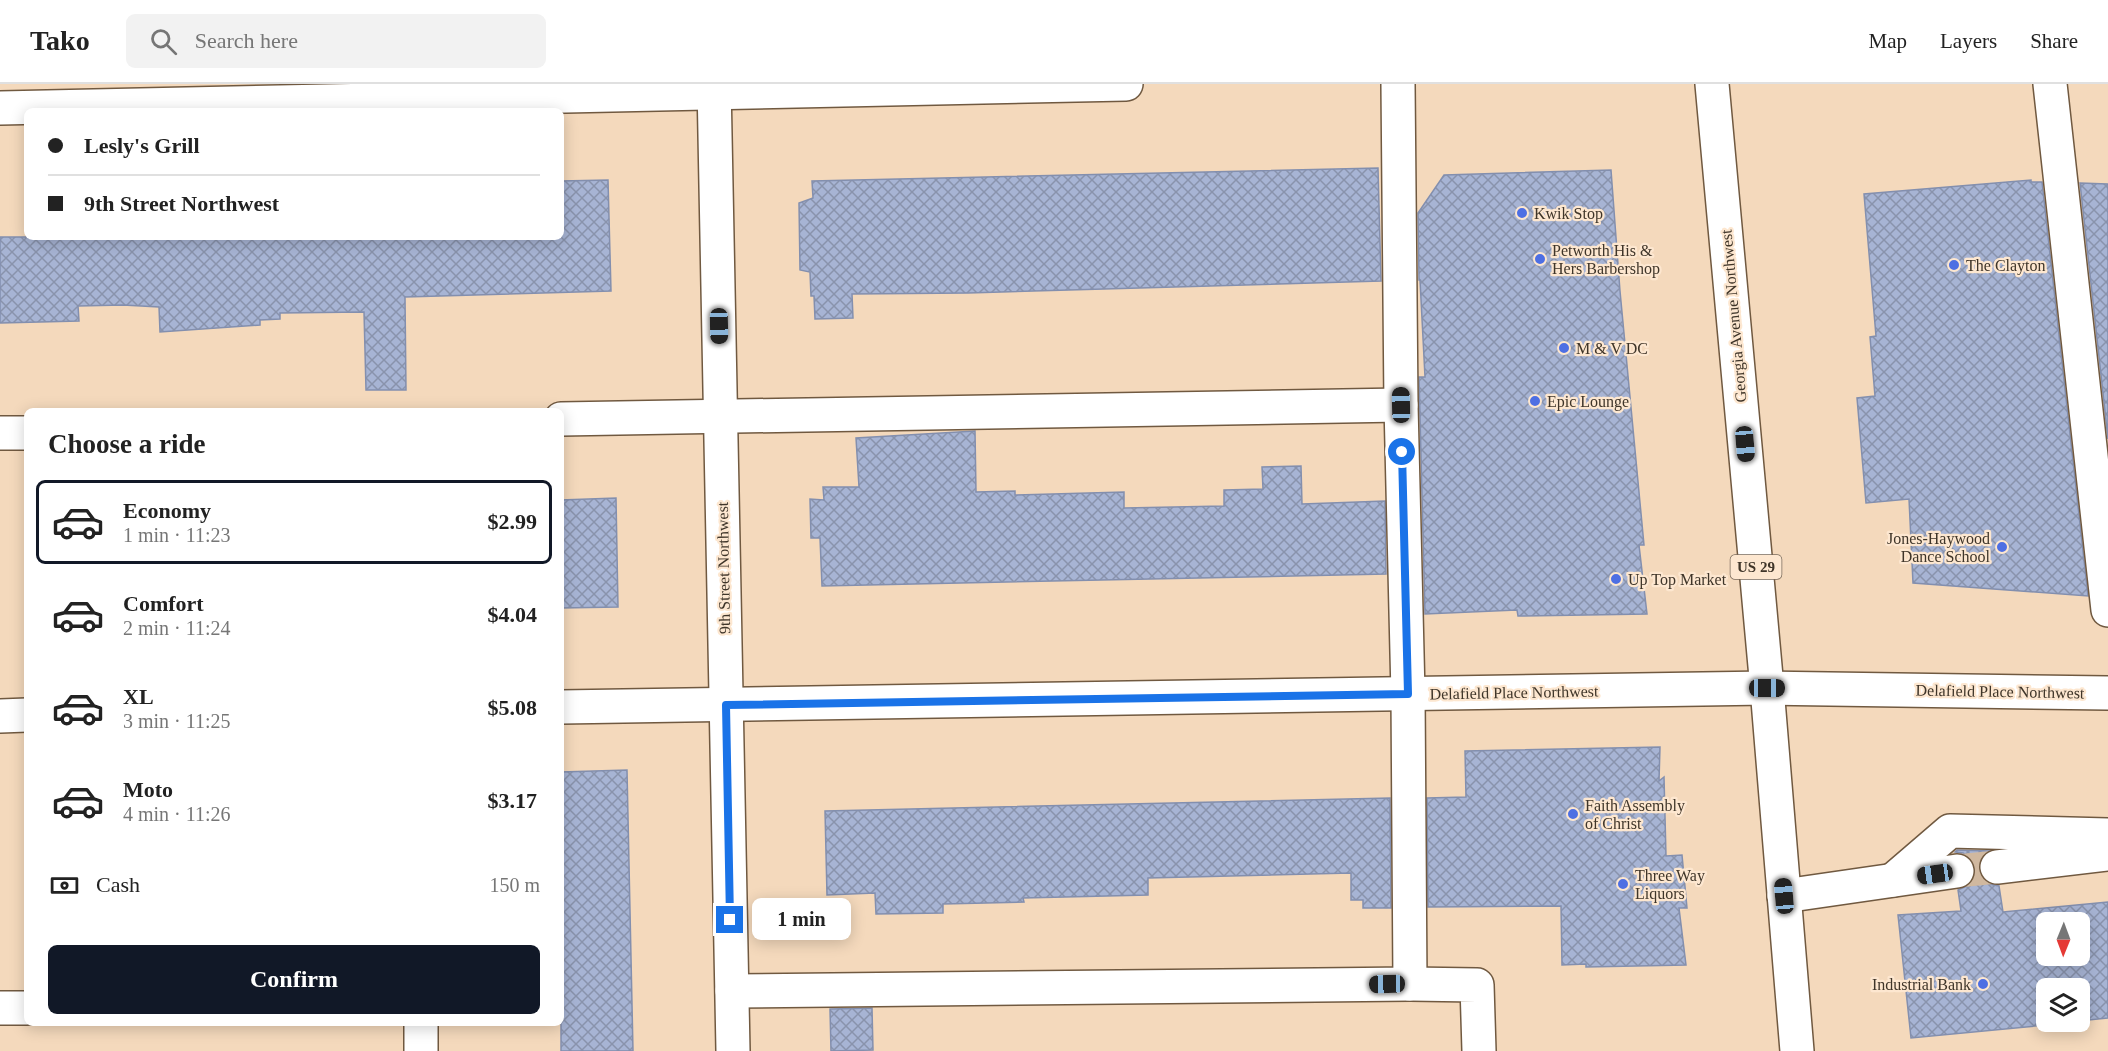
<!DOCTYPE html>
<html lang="en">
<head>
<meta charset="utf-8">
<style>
  :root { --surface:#fff; --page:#f2f2f2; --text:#222; --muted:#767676; --line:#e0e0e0; --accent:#111827 }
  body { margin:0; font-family:Georgia,serif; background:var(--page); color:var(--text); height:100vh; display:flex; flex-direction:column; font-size:22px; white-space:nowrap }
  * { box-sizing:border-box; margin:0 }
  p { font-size:20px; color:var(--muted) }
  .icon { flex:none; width:33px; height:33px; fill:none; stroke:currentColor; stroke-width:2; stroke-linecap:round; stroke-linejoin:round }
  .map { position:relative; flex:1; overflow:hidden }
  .side { position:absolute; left:24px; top:324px; width:540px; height:618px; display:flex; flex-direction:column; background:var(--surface); border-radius:9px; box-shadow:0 3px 15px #0003 }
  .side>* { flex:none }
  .top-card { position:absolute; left:24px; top:24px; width:540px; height:132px; border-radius:9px; box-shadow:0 3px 15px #0003; display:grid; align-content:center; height:132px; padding:0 24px; background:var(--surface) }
  .needle { width:39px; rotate:181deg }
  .buttons { position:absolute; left:2036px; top:828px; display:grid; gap:12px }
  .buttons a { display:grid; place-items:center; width:54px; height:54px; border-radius:9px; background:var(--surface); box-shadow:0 3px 15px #0003; font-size:30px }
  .end { position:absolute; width:27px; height:27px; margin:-14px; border:8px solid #1a73e8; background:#fff; box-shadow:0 0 0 3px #fff }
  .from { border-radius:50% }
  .bubble { position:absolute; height:42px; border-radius:9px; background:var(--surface); box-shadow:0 3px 15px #0003; font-size:20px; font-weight:700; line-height:42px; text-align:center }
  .car { position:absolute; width:18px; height:36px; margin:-18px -9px; border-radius:8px; box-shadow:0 0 4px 2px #0007; background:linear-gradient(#222 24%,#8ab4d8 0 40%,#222 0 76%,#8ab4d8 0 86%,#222 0) }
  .top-card b { display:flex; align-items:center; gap:21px; height:57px; font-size:22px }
  .top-card b+b { border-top:2px solid var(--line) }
  .top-card i { width:15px; height:15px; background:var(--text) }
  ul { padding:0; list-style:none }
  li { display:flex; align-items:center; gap:18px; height:84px; margin:0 12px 9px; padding:0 12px; border:3px solid transparent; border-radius:9px }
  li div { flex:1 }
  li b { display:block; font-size:22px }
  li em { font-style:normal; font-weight:700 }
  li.selected { border-color:var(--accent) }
  li>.icon { width:54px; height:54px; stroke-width:1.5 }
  h2 { padding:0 24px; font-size:27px; line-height:72px }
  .pay { display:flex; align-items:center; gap:15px; height:66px; padding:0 24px; font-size:22px }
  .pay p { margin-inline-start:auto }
  .action { display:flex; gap:12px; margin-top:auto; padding:12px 24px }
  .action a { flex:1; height:69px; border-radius:9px; background:var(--accent); color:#fff; font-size:24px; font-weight:700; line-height:69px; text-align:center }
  header { display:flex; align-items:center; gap:36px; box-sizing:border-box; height:84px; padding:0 30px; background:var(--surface); border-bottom:2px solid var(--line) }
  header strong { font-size:28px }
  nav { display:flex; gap:33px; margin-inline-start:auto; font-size:21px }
  .search { width:420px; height:54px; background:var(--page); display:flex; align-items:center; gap:15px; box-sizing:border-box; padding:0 21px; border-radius:9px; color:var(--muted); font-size:22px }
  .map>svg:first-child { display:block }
  .building { fill:url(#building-cross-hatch); stroke:#838fae; stroke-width:1.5; fill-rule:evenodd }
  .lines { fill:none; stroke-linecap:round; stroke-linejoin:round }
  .minor-tunnel { stroke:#d0b89f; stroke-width:33; stroke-dasharray:33 16; stroke-linecap:butt }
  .minor-casing { stroke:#705940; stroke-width:36 }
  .highway-casing { stroke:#705940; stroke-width:36 }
  .minor { stroke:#fff; stroke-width:33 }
  .highway { stroke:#fff; stroke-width:33 }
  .route { stroke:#1a73e8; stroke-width:8 }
  .poi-dot { fill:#4e6fe3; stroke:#fde7d0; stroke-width:2 }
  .labels { text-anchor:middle; stroke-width:4.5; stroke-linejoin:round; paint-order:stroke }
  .shield { fill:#fde7d0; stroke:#786a5b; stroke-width:1.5 }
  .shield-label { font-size:15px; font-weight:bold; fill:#3f3529 }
  .poi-label { font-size:16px; fill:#3f3529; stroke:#fde7d0; text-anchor:start }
  .street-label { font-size:16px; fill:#3f3529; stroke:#fde7d0 }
</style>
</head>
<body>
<header>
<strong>Tako</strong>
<div class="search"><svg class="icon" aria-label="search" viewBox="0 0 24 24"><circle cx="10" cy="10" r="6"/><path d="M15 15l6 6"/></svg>Search here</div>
<nav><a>Map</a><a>Layers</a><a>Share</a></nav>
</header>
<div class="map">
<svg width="2108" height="967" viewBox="0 0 2108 967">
  <defs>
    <pattern id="building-cross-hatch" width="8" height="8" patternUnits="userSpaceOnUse" patternTransform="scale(1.5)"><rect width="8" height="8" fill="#a7b4d4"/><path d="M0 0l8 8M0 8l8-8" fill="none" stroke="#8993ac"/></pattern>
  </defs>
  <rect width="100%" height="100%" fill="#f4d9bc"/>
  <!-- building -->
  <g class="building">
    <polygon points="1378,84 1381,197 968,209 852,210 853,234 815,235 814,212 811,212 810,188 800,186 799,119 813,114 812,97"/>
    <polygon points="1611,86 1620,207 1644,461 1639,461 1647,530 1518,532 1517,526 1425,530 1419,293 1425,293 1420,196 1419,196 1418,129 1444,91"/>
    <polygon points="608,96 611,207 405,213 406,306 366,306 364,228 280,229 280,235 260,236 260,241 160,248 159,223 123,221 78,222 79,237 0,239 0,153 561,153 561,97"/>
    <polygon points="2031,96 2031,98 2042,98 2088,512 1913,499 1909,415 1866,419 1857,314 1875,312 1870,253 1876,252 1864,110"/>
    <polygon points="2080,99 2108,100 2108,355"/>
    <polygon points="975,347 976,408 1015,407 1015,411 1124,408 1124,424 1224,422 1224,406 1263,405 1262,383 1301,382 1302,420 1385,417 1386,490 822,502 820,454 811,454 810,415 824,416 823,403 859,403 856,354"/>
    <polygon points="616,414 618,523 561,524 561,416"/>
    <polygon points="1660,663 1659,697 1664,693 1666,772 1682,771 1687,824 1679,824 1686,881 1586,883 1586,880 1562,881 1561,822 1428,823 1427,714 1466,713 1465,667"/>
    <polygon points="627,686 633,967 561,967 561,688"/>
    <polygon points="1390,714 1391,824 1363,824 1363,816 1351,816 1351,789 1148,794 1148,811 1023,814 1024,818 943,820 943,829 876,830 875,809 827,811 825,727"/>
    <path d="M 1957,766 L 1989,767 L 1980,775 L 1979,786 L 1982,795 L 1989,800 L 1999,802 L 2003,828 L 2108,818 L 2108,934 L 2079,937 L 2079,904 L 2046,904 L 2046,938 L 2077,938 L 1911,954 L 1898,831 L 1961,827 L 1958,806 L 1969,801 L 1974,794 L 1976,785 L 1971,775 L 1963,769 L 1955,768 ZM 2046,838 L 2079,838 L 2079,872 L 2046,872 Z"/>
    <polygon points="872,924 873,966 831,967 830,925"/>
  </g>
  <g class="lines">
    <!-- minor-tunnel -->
    <polyline class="minor-tunnel" points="1957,787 1997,783"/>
    <defs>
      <g id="minor">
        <polyline points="714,0 733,967"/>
        <polyline points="2050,0 2108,526"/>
        <polyline points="0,24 1126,0"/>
        <polyline points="561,335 1401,321"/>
        <polyline points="0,349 27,349"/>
        <polyline points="561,623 1767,604 2108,609"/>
        <polyline points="0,632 27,631"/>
        <polyline points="1997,783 2108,770"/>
        <polyline points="1893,796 1950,747 2108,751"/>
        <polyline points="1784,812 1957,787"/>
        <polyline points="1410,900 1477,901 1479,967"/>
        <polyline points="732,907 1410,900 1408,610 1401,321 1398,0"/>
        <polyline points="0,924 27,924"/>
        <polyline points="421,939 421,967"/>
      </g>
      <polyline id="highway" points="1712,0 1767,604 1797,967"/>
    </defs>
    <!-- minor casing -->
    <use href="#minor" class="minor-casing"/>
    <!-- highway casing -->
    <use href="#highway" class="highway-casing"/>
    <!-- minor -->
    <use href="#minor" class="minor"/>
    <!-- highway -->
    <use href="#highway" class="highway"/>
  </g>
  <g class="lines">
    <!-- route -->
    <polyline class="route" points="730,836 726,621 1408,610 1402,368"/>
  </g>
  <!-- markers -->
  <g class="poi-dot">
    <circle cx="1522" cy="129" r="6"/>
    <circle cx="1540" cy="175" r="6"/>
    <circle cx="1954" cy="181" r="6"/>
    <circle cx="1564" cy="264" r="6"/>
    <circle cx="1535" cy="317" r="6"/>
    <circle cx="2002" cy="463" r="6"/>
    <circle cx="1616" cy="495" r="6"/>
    <circle cx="1573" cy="730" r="6"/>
    <circle cx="1623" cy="800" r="6"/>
    <circle cx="1983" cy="900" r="6"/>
  </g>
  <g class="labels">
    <!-- shield labels -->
    <rect class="shield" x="1730.5" y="471" width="51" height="24" rx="4.5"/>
    <g class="shield-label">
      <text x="1756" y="488">US 29</text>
    </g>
    <!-- poi labels -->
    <g class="poi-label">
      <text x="1534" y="135">Kwik Stop</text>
      <text x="1552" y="172">Petworth His &amp;<tspan x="1552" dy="18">Hers Barbershop</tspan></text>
      <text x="1966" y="187">The Clayton</text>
      <text x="1576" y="270">M &amp; V DC</text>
      <text x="1547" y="323">Epic Lounge</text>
      <text x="1990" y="460" text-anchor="end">Jones-Haywood<tspan x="1990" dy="18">Dance School</tspan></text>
      <text x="1628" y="501">Up Top Market</text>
      <text x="1585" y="727">Faith Assembly<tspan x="1585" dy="18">of Christ</tspan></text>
      <text x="1635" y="797">Three Way<tspan x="1635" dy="18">Liquors</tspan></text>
      <text x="1971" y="906" text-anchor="end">Industrial Bank</text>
    </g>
    <!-- street labels -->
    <g class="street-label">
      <text transform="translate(1733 232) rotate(-95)" y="6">Georgia Avenue Northwest</text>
      <text transform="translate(723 484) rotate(-91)" y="6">9th Street Northwest</text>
      <text transform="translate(2000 607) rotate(1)" y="6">Delafield Place Northwest</text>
      <text transform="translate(1514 608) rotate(-1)" y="6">Delafield Place Northwest</text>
    </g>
  </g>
</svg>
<div class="buttons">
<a><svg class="needle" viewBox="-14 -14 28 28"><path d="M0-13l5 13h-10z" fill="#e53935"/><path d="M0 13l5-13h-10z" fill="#767676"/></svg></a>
<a><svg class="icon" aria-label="layers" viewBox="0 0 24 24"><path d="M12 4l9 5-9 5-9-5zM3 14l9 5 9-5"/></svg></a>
</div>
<i class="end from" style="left:1402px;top:368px"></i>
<i class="end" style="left:730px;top:836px"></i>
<div class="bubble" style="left:752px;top:814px;width:99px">1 min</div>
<i class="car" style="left:719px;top:242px;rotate:179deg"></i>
<i class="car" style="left:1401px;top:321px;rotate:359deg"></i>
<i class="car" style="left:1745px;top:360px;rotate:175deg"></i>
<i class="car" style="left:1767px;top:604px;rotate:90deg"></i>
<i class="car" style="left:1935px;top:790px;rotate:262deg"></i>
<i class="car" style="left:1784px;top:812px;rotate:355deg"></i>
<i class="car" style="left:1387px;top:900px;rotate:269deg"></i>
<div class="top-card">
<b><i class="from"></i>Lesly's Grill</b>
<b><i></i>9th Street Northwest</b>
</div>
<section class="side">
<h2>Choose a ride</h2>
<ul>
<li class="selected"><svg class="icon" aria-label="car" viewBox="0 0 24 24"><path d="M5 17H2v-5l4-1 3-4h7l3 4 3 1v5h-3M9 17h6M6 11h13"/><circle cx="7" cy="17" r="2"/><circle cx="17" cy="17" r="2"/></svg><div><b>Economy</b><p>1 min · 11:23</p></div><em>$2.99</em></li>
<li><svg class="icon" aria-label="car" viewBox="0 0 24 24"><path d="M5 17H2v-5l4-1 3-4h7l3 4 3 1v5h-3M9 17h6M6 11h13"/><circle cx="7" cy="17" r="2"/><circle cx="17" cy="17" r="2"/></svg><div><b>Comfort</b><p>2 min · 11:24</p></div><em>$4.04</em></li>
<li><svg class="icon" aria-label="car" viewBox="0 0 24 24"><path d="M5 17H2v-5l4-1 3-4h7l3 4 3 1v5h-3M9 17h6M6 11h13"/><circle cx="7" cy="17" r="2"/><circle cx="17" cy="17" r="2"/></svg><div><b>XL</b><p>3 min · 11:25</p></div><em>$5.08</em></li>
<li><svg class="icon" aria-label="car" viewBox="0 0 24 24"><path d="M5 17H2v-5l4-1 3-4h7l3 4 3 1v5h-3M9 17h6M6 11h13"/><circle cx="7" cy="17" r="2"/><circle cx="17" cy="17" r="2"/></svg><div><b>Moto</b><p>4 min · 11:26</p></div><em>$3.17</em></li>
</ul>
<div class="pay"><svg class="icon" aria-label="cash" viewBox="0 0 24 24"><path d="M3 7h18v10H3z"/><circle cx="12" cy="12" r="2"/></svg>Cash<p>150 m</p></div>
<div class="action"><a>Confirm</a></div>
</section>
</div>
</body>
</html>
